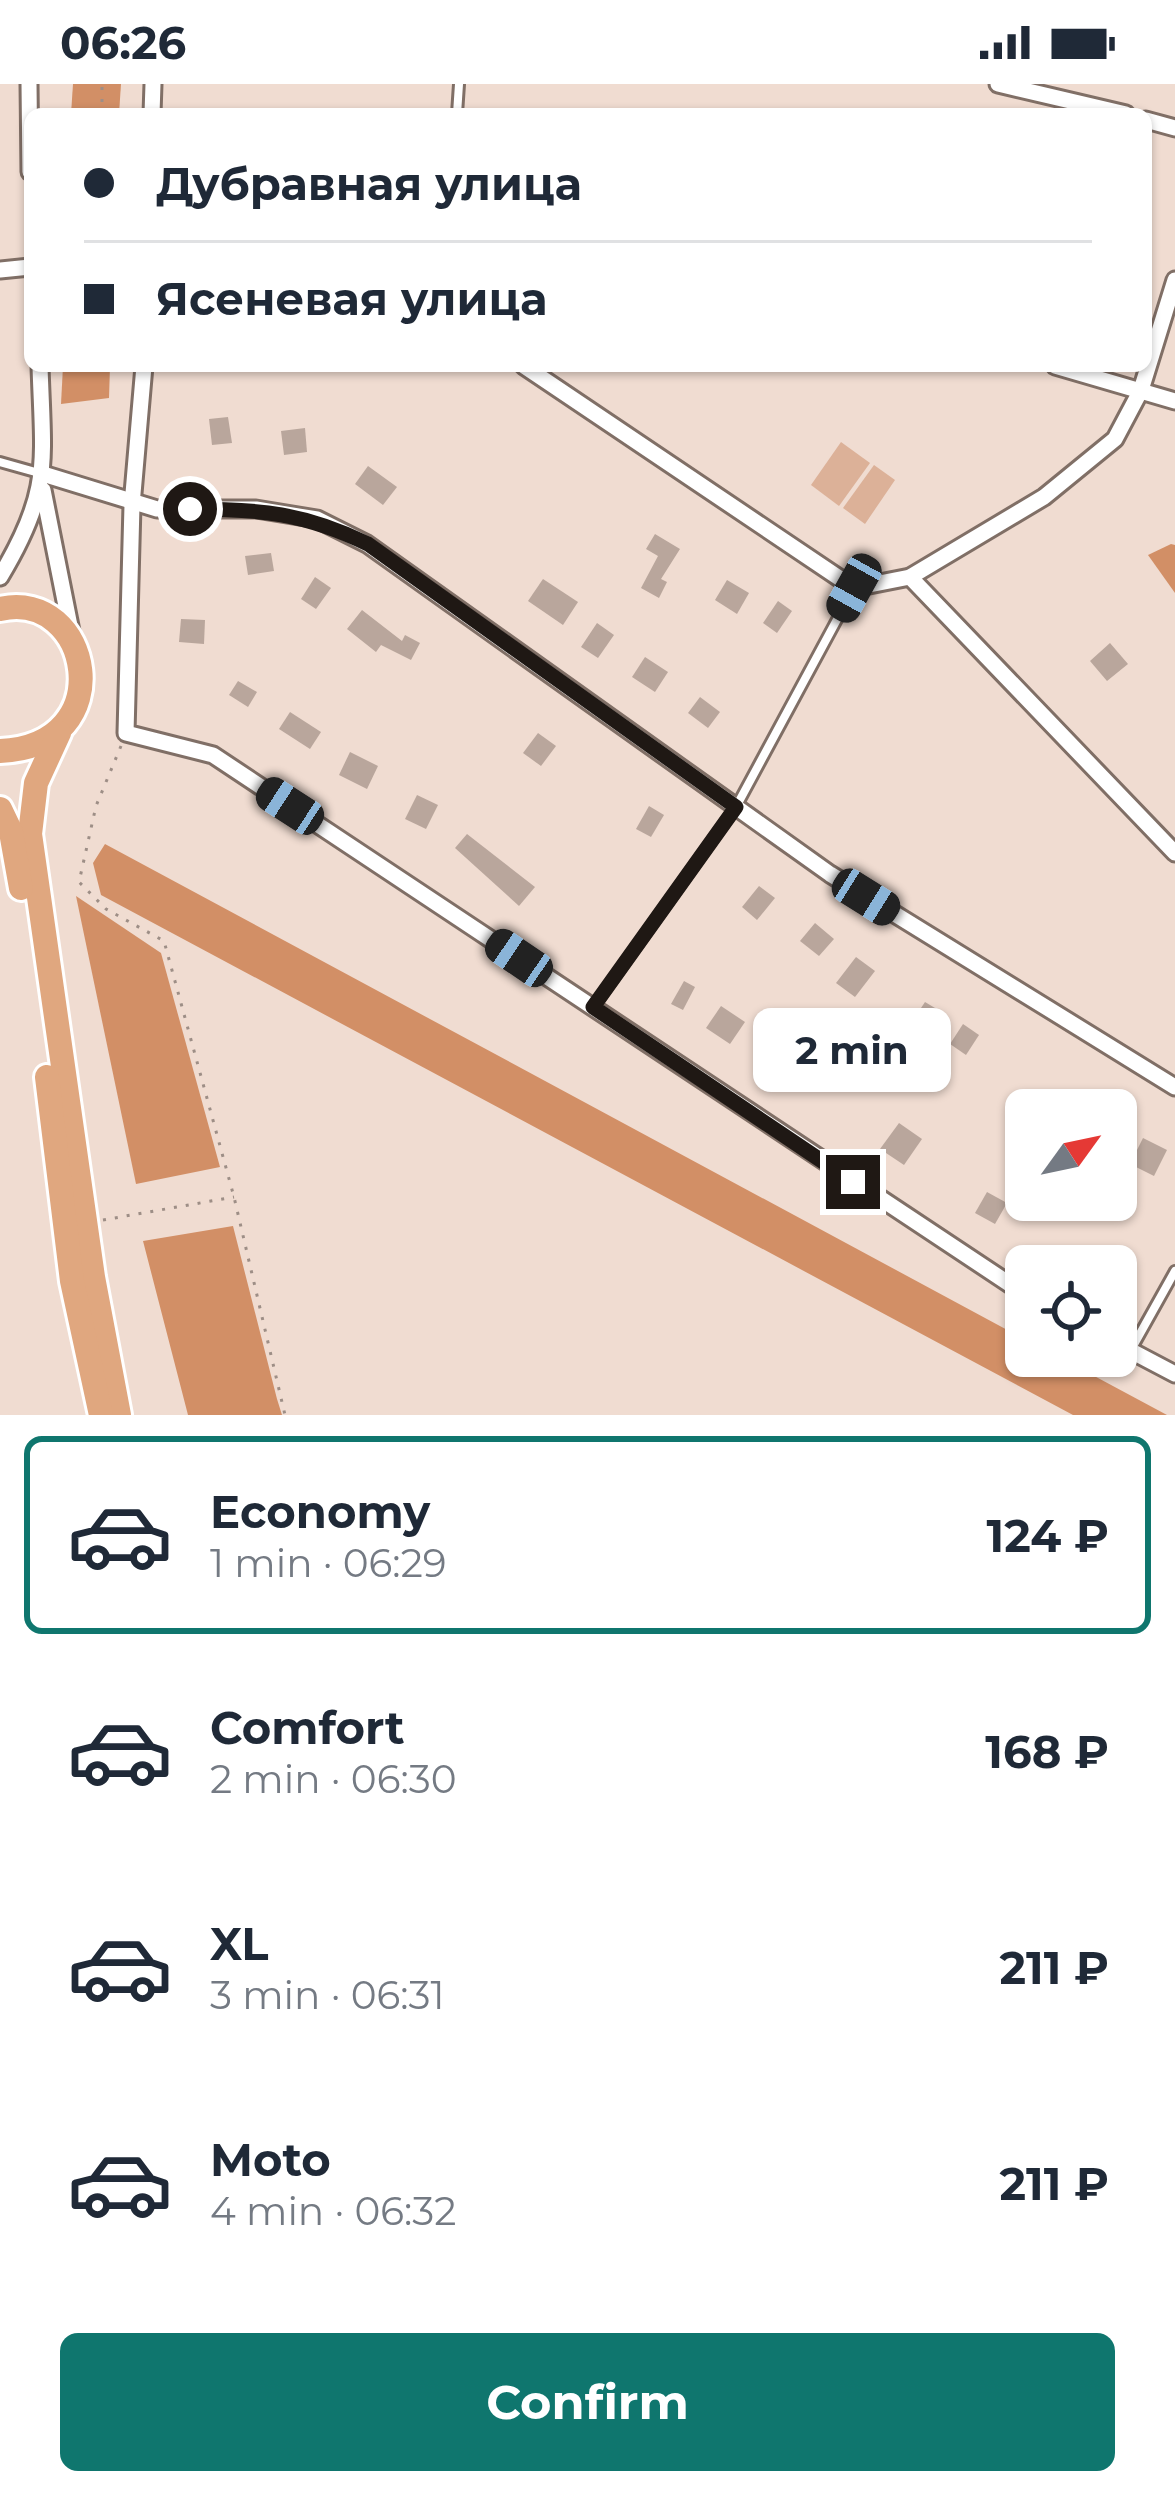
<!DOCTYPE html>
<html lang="en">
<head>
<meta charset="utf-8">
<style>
  :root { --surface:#fff; --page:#f2f2f3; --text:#1f2937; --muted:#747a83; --line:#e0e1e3; --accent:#0f766e }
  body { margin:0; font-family:Montserrat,sans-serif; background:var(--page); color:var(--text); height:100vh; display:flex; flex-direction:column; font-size:45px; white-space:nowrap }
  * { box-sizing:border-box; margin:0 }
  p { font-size:39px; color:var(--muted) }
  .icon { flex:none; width:66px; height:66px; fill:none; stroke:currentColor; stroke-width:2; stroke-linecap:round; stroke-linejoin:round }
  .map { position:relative; height:1331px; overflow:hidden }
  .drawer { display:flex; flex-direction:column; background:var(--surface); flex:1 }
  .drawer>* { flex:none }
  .top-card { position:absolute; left:24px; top:24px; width:1128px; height:264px; border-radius:18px; box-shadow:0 3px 9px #0004; display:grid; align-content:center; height:264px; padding:0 60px; background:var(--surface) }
  .needle { width:78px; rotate:57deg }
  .fabs { position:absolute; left:1005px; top:1005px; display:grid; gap:24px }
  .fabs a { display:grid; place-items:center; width:132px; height:132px; border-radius:18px; background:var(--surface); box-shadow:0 3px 9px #0004; font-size:60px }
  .end { position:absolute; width:54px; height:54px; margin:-27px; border:15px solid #1f1814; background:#fff; box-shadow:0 0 0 6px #fff }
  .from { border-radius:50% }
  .bubble { position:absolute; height:84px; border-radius:18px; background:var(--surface); box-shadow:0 3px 9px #0004; font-size:39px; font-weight:700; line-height:84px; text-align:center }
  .car { position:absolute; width:36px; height:72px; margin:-36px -18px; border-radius:15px; box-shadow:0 0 9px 3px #0007; background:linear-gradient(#222 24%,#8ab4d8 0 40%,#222 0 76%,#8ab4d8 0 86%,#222 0) }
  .top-card b { display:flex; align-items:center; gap:42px; height:114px; font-size:45px }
  .top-card b+b { border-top:3px solid var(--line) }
  .top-card i { width:30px; height:30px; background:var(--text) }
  ul { padding:21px 0 0; list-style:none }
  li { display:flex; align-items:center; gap:36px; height:198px; margin:0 24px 18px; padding:0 36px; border:6px solid transparent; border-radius:18px }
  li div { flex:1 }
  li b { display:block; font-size:45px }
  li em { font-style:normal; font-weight:700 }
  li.selected { border-color:var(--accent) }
  li>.icon { width:108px; height:108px; stroke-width:1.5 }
  .action { display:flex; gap:24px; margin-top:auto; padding:24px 60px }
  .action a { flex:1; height:138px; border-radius:18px; background:var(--accent); color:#fff; font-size:48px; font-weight:700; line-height:138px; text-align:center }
  .status { display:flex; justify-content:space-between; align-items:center; height:84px; padding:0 60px; background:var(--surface); direction:ltr }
  .status svg { height:33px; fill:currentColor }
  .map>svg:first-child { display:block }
  .green { fill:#dcb198 }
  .forest { fill:#d28f66 }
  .building { fill:#b9a69c }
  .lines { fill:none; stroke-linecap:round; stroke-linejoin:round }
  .service-casing { stroke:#806f66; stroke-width:14 }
  .minor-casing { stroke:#806f66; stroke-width:21 }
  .primary-casing { stroke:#fff; stroke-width:30 }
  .path { stroke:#9d8e86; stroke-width:3; stroke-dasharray:3 9; stroke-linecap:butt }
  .service { stroke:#fff; stroke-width:8 }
  .minor { stroke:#fff; stroke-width:15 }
  .primary { stroke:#e0a77f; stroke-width:24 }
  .route { stroke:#1f1814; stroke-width:15 }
</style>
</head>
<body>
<div class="status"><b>06:26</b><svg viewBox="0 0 49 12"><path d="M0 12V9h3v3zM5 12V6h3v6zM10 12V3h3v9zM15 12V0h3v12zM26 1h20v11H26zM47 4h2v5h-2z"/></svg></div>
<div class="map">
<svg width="1175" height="1331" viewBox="0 0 1175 1331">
  <rect width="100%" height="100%" fill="#f0dcd1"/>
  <!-- green -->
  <g class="green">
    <polygon points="841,358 870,379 839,422 811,401"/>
    <polygon points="874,381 895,396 865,440 843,424"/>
  </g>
  <!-- forest -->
  <g class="forest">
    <polygon points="73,0 121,0 119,30 71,30"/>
    <polygon points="63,282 110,282 109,314 61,320"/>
    <polygon points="1171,460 1175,461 1175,509 1148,471"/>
    <polygon points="105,760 1026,1256 1026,1272 1057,1272 1167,1331 1073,1331 101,811 93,779"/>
    <polygon points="76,812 161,869 220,1083 136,1100"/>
    <polygon points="233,1142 277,1315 282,1331 188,1331 143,1157"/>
  </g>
  <!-- building -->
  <g class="building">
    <polygon points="228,333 232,359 212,361 209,335"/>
    <polygon points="305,344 307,368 284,371 281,347"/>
    <polygon points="368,382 397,403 383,421 355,400"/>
    <polygon points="655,450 680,465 661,495 667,498 659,514 641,504 658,472 646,465"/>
    <polygon points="271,469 274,487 248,491 245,472"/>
    <polygon points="315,493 331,504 316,525 301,515"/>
    <polygon points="543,495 578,518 563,541 528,517"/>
    <polygon points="727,496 749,509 737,530 715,516"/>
    <polygon points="778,517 792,527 777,549 763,539"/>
    <polygon points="362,526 402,557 405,551 420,559 411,576 381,561 376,568 347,545"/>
    <polygon points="181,535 205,536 204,560 179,558"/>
    <polygon points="597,539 614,551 598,574 581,563"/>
    <polygon points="1110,559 1128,580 1107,597 1090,577"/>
    <polygon points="645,573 668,588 655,608 632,593"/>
    <polygon points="238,597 257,608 248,623 229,611"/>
    <polygon points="700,613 720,628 708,644 688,629"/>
    <polygon points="290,628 321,648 310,665 279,645"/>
    <polygon points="538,649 556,662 541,682 523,669"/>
    <polygon points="350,668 378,682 367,705 339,691"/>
    <polygon points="417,711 438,721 426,745 405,735"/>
    <polygon points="649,722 664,731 651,753 636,745"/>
    <polygon points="467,750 535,803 519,822 455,764"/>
    <polygon points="759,802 775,814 757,836 742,823"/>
    <polygon points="815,839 834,855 819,872 800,857"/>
    <polygon points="856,873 875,887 855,913 836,899"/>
    <polygon points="684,897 695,903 683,926 671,920"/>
    <polygon points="925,918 945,930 934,949 913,936"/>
    <polygon points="721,922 745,938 730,960 706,944"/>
    <polygon points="963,940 979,951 966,971 950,960"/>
    <polygon points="779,961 797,973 781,997 763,984"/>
    <polygon points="899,1039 922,1055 904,1081 880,1065"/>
    <polygon points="1143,1054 1167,1066 1154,1092 1130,1080"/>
    <polygon points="987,1108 1007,1119 995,1140 975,1129"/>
  </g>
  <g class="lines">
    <defs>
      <g id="service">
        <polyline points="457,30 459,0"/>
        <polyline points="0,378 39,389"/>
        <polyline points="594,922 736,723 854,504"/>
        <polyline points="1132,1264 1175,1187"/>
      </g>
      <g id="minor">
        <polyline points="29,0 30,88"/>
        <polyline points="998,0 1126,30"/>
        <polyline points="152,30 153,0"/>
        <polyline points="1146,36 1175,44"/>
        <polyline points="0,186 30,183"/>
        <polyline points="144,282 132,421 126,649 213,671 1026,1211"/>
        <polyline points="524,282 854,504 910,493 1044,413 1115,355 1141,306 1175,196"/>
        <polyline points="1055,282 1175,317"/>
        <polyline points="43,390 157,425 256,425 317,435 367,460 830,790 1175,1003"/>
        <polyline points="43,406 71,547"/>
        <path d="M 0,493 C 52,407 43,379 40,282"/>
        <polyline points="910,493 1175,769"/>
        <polyline points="1116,1259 1175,1290"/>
      </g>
      <g id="primary">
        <path d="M 0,525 C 91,504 123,662 0,667"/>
        <polyline points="59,649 36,699 30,750 93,1193 119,1331"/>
        <polyline points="0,725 11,748 21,804"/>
        <polyline points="47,993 72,1197 101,1331"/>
      </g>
    </defs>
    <!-- service casing -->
    <use href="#service" class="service-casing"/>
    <!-- minor casing -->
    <use href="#minor" class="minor-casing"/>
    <!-- primary casing -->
    <use href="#primary" class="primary-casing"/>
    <!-- path -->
    <g class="path">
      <polyline points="102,30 102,0"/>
      <polyline points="121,662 96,722 79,798 106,825 164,857 234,1113 285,1331"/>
      <polyline points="103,1136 234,1113"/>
    </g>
    <!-- service -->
    <use href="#service" class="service"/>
    <!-- minor -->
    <use href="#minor" class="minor"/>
    <!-- primary -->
    <use href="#primary" class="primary"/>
  </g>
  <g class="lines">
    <!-- route -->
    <path class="route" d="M 190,425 C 260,425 304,429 368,460 L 736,723 L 593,923 L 853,1098"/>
  </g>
</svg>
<div class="fabs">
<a><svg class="needle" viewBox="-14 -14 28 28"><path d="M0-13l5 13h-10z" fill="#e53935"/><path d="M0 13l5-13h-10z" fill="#747a83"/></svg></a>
<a><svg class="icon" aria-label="locate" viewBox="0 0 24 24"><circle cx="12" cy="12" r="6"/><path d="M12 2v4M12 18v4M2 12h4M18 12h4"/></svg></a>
</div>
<i class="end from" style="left:190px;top:425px"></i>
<i class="end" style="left:853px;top:1098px"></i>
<div class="bubble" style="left:753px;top:924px;width:198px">2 min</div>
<i class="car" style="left:854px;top:504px;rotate:209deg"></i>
<i class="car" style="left:290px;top:722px;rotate:303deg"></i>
<i class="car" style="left:866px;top:813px;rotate:122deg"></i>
<i class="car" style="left:519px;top:874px;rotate:304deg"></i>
<div class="top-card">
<b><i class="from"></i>Дубравная улица</b>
<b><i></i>Ясеневая улица</b>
</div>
</div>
<section class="drawer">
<ul>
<li class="selected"><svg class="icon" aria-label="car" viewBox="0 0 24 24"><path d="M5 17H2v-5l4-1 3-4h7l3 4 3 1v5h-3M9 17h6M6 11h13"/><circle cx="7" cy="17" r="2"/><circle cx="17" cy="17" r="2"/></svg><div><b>Economy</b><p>1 min · 06:29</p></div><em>124 ₽</em></li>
<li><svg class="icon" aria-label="car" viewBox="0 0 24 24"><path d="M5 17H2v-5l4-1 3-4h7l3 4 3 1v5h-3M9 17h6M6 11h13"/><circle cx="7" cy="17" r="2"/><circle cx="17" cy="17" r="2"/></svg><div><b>Comfort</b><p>2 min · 06:30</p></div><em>168 ₽</em></li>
<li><svg class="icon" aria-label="car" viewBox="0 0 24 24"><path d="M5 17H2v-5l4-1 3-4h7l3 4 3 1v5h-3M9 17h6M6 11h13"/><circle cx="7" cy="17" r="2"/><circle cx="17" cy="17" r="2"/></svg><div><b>XL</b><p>3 min · 06:31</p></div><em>211 ₽</em></li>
<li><svg class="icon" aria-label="car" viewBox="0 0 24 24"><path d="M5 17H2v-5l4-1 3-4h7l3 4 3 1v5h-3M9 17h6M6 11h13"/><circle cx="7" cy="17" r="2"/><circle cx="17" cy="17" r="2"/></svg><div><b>Moto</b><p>4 min · 06:32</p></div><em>211 ₽</em></li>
</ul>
<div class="action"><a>Confirm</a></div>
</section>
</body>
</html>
